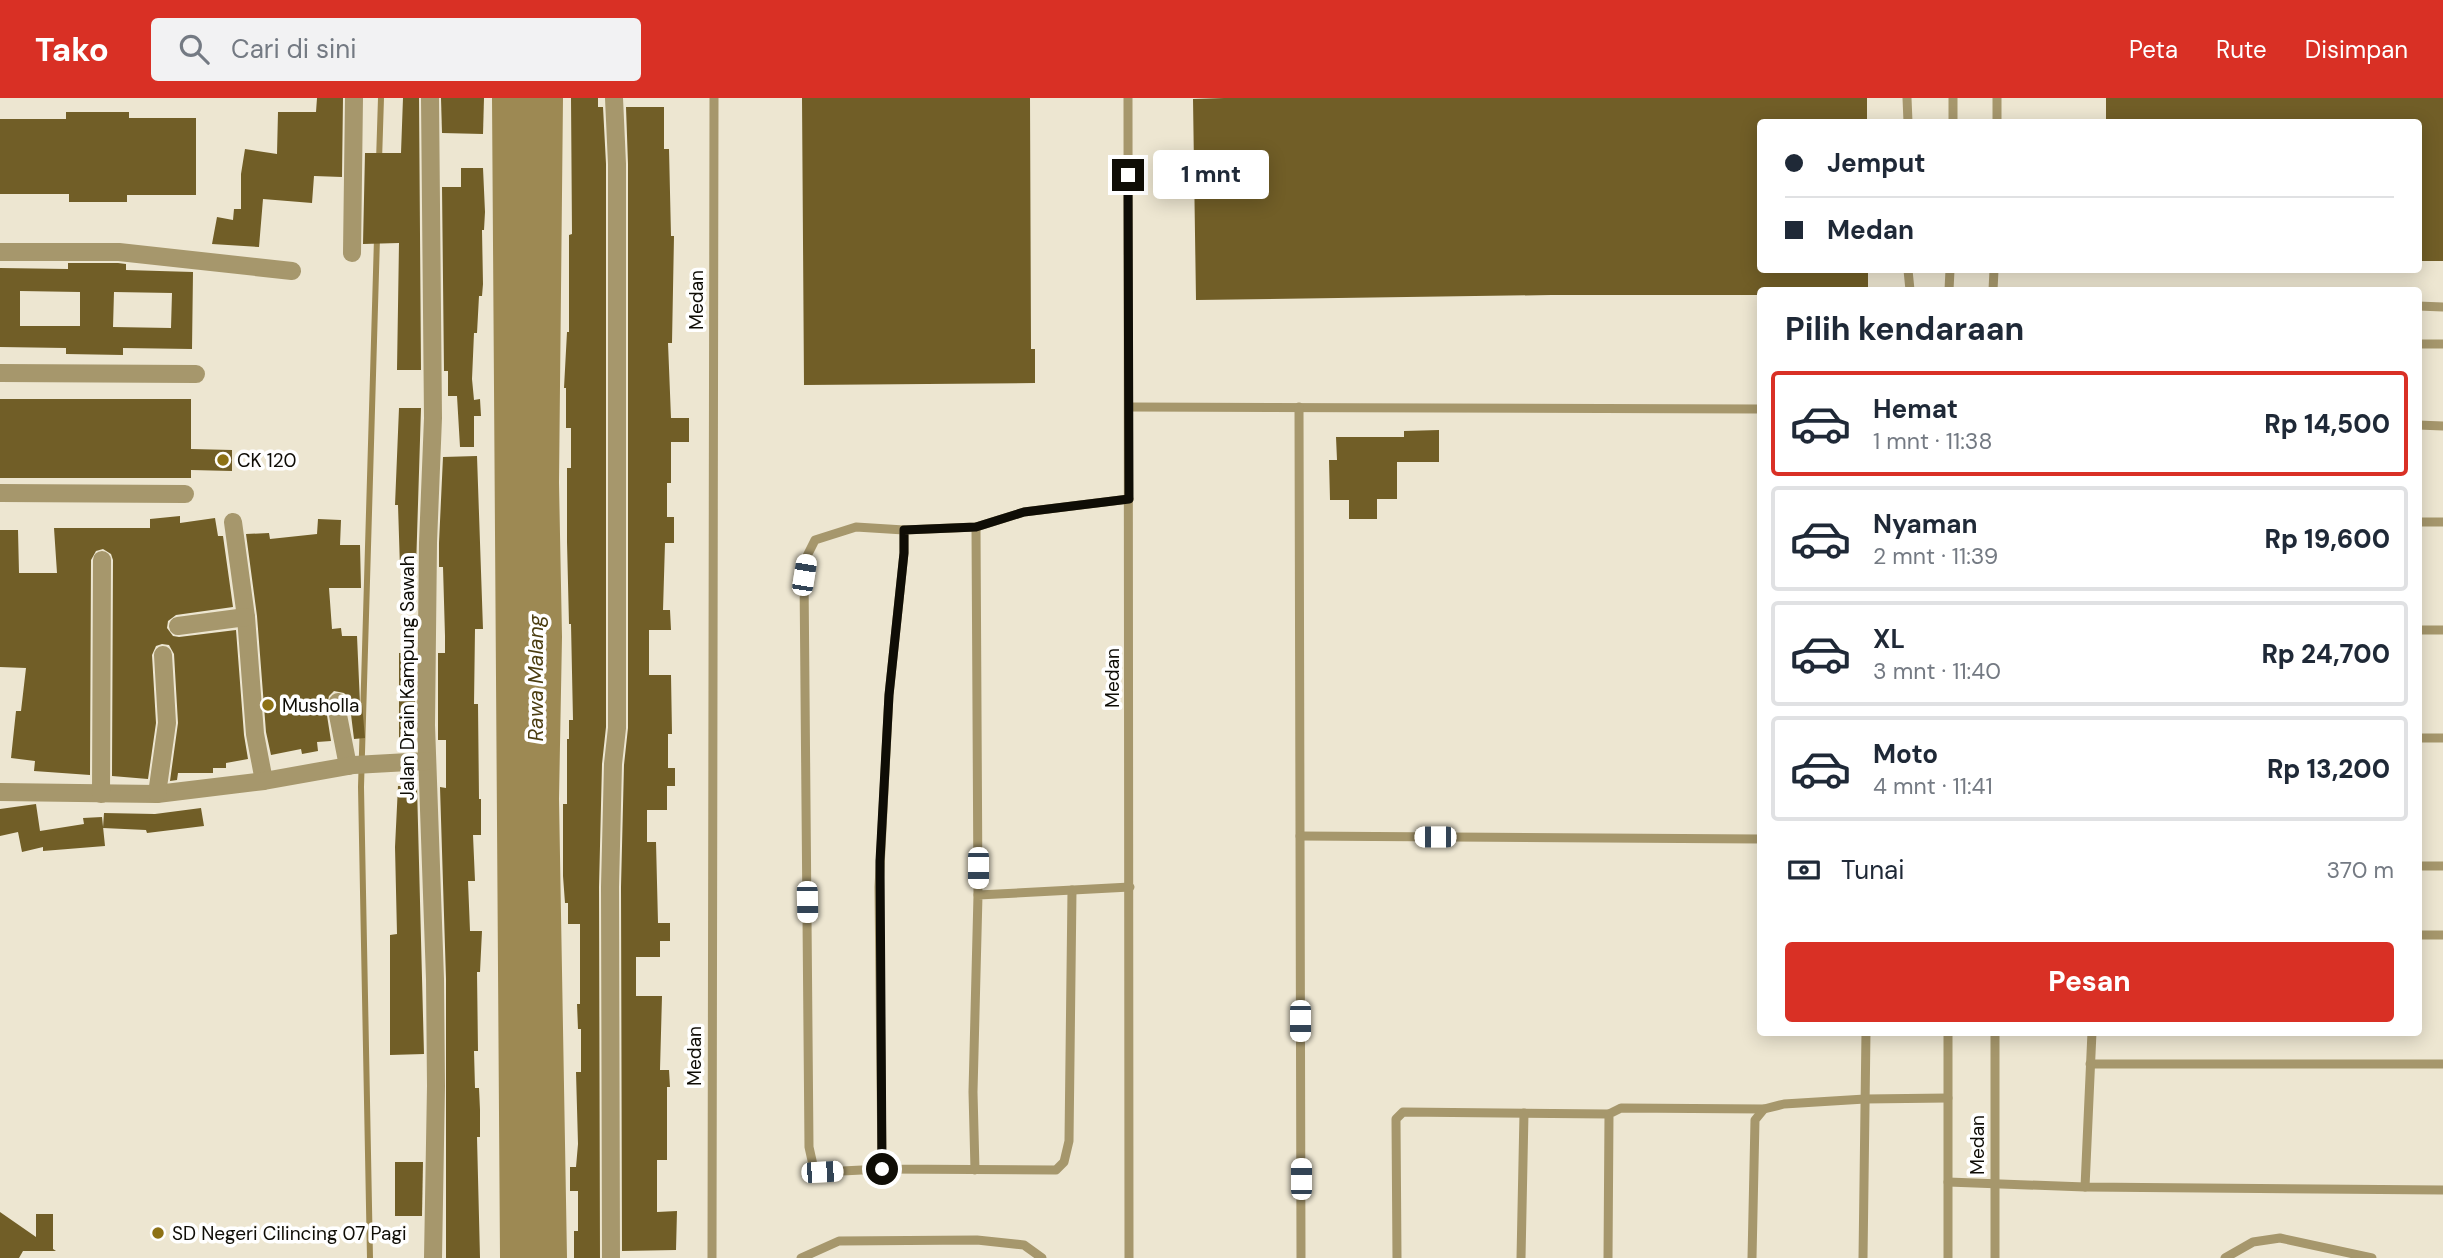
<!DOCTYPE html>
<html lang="id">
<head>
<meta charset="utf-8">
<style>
  :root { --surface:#fff; --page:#f2f2f3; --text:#1f2937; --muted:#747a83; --line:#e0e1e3; --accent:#d93025 }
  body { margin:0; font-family:"DM Sans",sans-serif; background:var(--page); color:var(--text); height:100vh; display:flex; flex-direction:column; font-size:26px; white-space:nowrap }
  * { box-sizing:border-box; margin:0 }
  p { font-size:23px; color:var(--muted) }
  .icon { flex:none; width:38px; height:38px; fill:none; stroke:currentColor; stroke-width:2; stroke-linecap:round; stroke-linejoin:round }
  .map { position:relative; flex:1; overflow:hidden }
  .drawer { position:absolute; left:1757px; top:189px; width:665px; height:749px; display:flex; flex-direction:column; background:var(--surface); border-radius:7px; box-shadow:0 4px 18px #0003 }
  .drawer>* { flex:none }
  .top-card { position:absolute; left:1757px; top:21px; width:665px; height:154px; border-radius:7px; box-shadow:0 4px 18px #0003; display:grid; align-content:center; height:154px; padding:0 28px; background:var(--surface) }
  .end { position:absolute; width:32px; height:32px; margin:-16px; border:9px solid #0f0d06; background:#fff; box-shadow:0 0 0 4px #fff }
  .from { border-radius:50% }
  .bubble { position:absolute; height:49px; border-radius:7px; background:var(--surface); box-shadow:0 4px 18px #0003; font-size:23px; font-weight:800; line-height:49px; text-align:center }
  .car { position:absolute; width:21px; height:42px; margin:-21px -10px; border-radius:9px; box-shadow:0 0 5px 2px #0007; background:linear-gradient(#fff 24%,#345 0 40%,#fff 0 76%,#345 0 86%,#fff 0) }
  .top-card b { display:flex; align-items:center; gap:24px; height:66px; font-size:26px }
  .top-card b+b { border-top:2px solid var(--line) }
  .top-card i { width:18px; height:18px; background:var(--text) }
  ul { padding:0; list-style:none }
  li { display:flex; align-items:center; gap:21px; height:105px; margin:0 14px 10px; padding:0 14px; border:4px solid var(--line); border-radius:7px }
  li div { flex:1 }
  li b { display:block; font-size:26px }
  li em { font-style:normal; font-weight:800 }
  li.current { border-color:var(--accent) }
  li>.icon { width:63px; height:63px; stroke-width:1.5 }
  h2 { padding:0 28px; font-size:32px; line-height:84px }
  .pay { display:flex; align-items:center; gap:18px; height:77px; padding:0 28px; font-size:26px }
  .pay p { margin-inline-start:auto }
  .primary-button { display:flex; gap:14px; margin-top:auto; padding:14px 28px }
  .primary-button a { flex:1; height:80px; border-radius:7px; background:var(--accent); color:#fff; font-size:28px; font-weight:800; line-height:80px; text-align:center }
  header { display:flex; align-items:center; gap:42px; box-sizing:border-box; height:98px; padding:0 35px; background:var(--accent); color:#fff }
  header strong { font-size:33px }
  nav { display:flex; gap:38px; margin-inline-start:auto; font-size:24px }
  .search { width:490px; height:63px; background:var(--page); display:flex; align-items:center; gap:18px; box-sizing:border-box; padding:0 24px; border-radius:7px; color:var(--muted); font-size:26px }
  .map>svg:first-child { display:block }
  .water { fill:#9d8953 }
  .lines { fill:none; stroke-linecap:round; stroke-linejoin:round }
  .stream { stroke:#9d8953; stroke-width:6 }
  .building { fill:#715e27; fill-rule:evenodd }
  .lane { stroke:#a6976c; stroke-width:9 }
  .street { stroke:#a6976c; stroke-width:18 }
  .route { stroke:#0f0d06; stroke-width:9 }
  .poi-dot { fill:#8d7115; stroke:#fff; stroke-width:2.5 }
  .labels { text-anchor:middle; stroke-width:7; stroke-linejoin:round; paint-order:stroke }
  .street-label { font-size:19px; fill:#0f0d06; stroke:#fff }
  .poi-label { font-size:19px; fill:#0f0d06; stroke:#fff; text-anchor:start }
  .water-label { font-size:21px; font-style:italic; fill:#4c3e11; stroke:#fff }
</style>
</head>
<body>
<header>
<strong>Tako</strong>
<div class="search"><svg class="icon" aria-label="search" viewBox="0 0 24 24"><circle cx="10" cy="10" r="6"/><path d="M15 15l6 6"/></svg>Cari di sini</div>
<nav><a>Peta</a><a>Rute</a><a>Disimpan</a></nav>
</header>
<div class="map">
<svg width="2443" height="1160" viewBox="0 0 2443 1160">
  <rect width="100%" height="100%" fill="#ede6d1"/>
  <!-- water -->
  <polygon class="water" points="492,0 563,0 559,385 562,539 559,701 567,1160 500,1160"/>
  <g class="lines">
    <!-- stream -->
    <g class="stream">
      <polyline points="379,63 381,0"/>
      <polyline points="370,1160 361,689 377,140"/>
    </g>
  </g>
  <!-- building -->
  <g class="building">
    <polygon points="317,0 343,0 342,79 314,78 312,105 263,101 259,149 212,146 217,119 233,122 234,111 241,111 241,76 245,51 277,56 278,14 316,14"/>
    <polygon points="403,0 419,0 421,272 397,272 399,145 363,146 365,55 401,55"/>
    <polygon points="441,0 484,0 483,36 442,35"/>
    <polygon points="571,0 598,0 598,9 603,9 606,66 606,629 602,666 599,789 600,1160 574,1160 574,1133 578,1133 578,1093 570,1093 570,1069 576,1069 578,1046 576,974 581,974 581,931 578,931 577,906 580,906 580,826 568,826 568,805 565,805 563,778 563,706 567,706 567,641 569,641 569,622 573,622 571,526 569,526 567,444 567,370 571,370 571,330 566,330 566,290 564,290 567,234 569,234 569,137 572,136"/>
    <polygon points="802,0 1030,0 1031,251 1035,251 1035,285 804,287"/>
    <polygon points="1224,0 1867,0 1867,24 1760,24 1760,172 1868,172 1868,192 1760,192 1760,197 1551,197 1196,202 1193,1"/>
    <polygon points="2106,0 2443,0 2443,163 2418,163 2418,24 2106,24"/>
    <polygon points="626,9 664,9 664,51 669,51 671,138 674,138 672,245 668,245 671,320 689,320 689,344 671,344 671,385 667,385 667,419 674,419 674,445 665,445 663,512 670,512 671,532 649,532 649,577 671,577 672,636 668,636 668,670 675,670 675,688 667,688 667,712 647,712 647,744 656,744 658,825 670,825 670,843 660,843 660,859 636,859 636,898 662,898 660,972 669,972 670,989 667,989 667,1062 657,1062 657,1114 677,1113 676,1152 622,1153 621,789 624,667 628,630 628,66"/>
    <polygon points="66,14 129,14 129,20 196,20 196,97 127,97 127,104 69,104 69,96 0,96 0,21 66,21"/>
    <polygon points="461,70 483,70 485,114 484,132 482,132 483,186 482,198 479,198 477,235 474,235 472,281 474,302 480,301 481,318 474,318 474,349 460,349 457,298 448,298 448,273 444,273 442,89 461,89"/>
    <path d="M 68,165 L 118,165 L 126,166 L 126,172 L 193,174 L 192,251 L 123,250 L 123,257 L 66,256 L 66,250 L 0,249 L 0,170 L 68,171 ZM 20,193 L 80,194 L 80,228 L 20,228 ZM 114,194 L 172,195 L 171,230 L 113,229 Z"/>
    <polygon points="0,301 191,301 191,351 232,352 232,373 191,372 191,380 0,380"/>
    <polygon points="399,310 421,310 416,470 400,470 398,407 395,407"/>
    <polygon points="1439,332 1439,364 1397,364 1397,401 1377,401 1377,421 1349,421 1349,402 1330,402 1329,362 1337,362 1336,339 1404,339 1404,333"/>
    <polygon points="477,358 483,531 475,531 474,606 478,606 479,701 481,701 481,737 473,737 475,783 468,783 470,833 482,833 480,874 477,874 478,953 474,953 475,990 479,990 480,1012 480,1039 477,1039 480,1160 446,1160 446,881 440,689 446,690 446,642 438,642 438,555 445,555 445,538 443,469 439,469 439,445 443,359"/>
    <polygon points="180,418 180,425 215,420 218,438 223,438 233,509 176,517 168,523 167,530 173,538 179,539 236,532 244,637 248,661 226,665 226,670 213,670 213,675 178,675 177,682 170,683 178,625 174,556 169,547 162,546 156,548 152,557 156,625 148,681 112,678 113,462 111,456 103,451 96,453 91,462 90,677 34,673 35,663 11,660 16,613 21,613 26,570 0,569 0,432 18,432 19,475 57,475 54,430 150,430 150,421"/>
    <polygon points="318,421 341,422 340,447 360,447 361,490 329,490 332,531 341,530 342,538 357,538 360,606 362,606 365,640 354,641 349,600 344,595 334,593 329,598 326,611 331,643 317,644 318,653 302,656 301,651 271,657 266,634 257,518 246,436 269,435 270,441 317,436"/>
    <rect x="399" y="555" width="16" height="88"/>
    <polygon points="398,688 417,688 424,956 390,957 390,837 397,836 395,749"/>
    <polygon points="36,706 40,733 84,726 83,720 102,719 105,748 43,753 43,749 22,754 18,734 0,738 0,711"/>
    <polygon points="201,710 204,728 147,735 146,732 103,730 104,715 155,716"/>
    <polygon points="395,1064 423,1064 422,1118 395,1118"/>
    <polygon points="0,1114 36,1139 36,1116 53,1116 53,1151 56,1153 23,1153 19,1160 0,1160"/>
  </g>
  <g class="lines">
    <!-- lane -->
    <g class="lane">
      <polyline points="1128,0 1129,1160"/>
      <polyline points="1907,0 1908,24"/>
      <polyline points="1953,24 1953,0"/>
      <polyline points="1997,24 1997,0"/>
      <polyline points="1908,172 1910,192"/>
      <polyline points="1949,192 1950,172"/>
      <polyline points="1993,192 1994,172"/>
      <polyline points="2418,208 2443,209"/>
      <polyline points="2418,246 2443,246"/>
      <polyline points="1129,309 1760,311"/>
      <polyline points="1299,309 1301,1160"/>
      <polyline points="2418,327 2443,328"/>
      <polyline points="2418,424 2443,424"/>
      <polyline points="976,429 978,797"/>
      <polyline points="2418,532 2443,532"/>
      <polyline points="2418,640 2443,640"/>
      <polyline points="1300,738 1760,741"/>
      <polyline points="2418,768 2443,768"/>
      <polyline points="1072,792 1069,1043 1064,1064 1056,1072 882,1071 879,789 889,597 904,455 904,432 976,429 1024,414 1129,401"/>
      <polyline points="2418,837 2443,837"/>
      <polyline points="2090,966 2443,966"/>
      <polyline points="882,1071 822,1074 813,1067 809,1049 804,477 807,458 815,442 856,429 904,432"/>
      <polyline points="975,1072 973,994 978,797 1130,789"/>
      <polyline points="1948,1084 2085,1089 2443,1092"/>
      <polyline points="2085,1089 2092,934"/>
      <polyline points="712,1160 714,0"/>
      <polyline points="801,1160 839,1143 977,1142 1024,1147 1042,1160"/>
      <polyline points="1397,1160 1396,1021 1403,1014 1609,1016"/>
      <polyline points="1521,1160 1524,1015"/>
      <polyline points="1608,1160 1609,1016 1621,1010 1764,1011"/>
      <polyline points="1752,1160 1755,1022 1764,1011 1784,1006 1865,1001 1948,1000"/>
      <polyline points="1863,1160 1866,934"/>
      <polyline points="1948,1160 1948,934"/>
      <polyline points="1995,1160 1995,934"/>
      <polyline points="2225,1160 2253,1144 2280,1140 2372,1160"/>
    </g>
    <!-- street -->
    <g class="street">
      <polyline points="430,0 433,320 428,445 426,627 435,881 436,988 433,1160"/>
      <polyline points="0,154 119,154 292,173"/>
      <polyline points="352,155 354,0"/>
      <polyline points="0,275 196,276"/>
      <polyline points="0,395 185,396"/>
      <polyline points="233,424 246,519 255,636 264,683"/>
      <polyline points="178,528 246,519"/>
      <polyline points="338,604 337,612 348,668"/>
      <polyline points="0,694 157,696 264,683 354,667 427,663"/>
      <polyline points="101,696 102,462"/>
      <polyline points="157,696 167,625 163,557"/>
      <polyline points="611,1160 610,789 613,666 617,630 617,66 614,0"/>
    </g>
  </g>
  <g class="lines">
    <!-- route -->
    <polyline class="route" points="882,1071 880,763 889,597 904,455 904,432 976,429 1024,414 1129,401 1128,77"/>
  </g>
  <!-- markers -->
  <g class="poi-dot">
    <circle cx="223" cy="362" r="7"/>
    <circle cx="268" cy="607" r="7"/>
    <circle cx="158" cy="1135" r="7"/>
  </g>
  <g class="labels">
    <!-- street labels -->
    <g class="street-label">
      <text transform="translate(696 202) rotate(-90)" y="7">Medan</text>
      <text transform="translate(407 580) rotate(-90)" y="7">Jalan Drain Kampung Sawah</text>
      <text transform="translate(1112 580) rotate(-90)" y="7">Medan</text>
      <text transform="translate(694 958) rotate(-90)" y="7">Medan</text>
      <text transform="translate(1977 1047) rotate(-90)" y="7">Medan</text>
    </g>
    <!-- poi labels -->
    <g class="poi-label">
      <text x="237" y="369">CK 120</text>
      <text x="282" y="614">Musholla</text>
      <text x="172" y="1142">SD Negeri Cilincing 07 Pagi</text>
    </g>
    <!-- water labels -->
    <g class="water-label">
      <text transform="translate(536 580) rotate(-90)" y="7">Rawa Malang</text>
    </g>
  </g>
</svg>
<i class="end from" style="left:882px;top:1071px"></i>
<i class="end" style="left:1128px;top:77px"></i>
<div class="bubble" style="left:1153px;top:52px;width:116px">1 mnt</div>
<i class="car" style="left:804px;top:477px;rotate:9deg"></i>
<i class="car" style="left:1435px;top:739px;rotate:270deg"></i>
<i class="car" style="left:978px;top:770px;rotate:180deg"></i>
<i class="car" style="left:807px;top:804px;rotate:179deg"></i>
<i class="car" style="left:1300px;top:923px;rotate:180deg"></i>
<i class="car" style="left:822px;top:1074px;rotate:87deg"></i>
<i class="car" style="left:1301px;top:1081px;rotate:0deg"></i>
<div class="top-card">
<b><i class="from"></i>Jemput</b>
<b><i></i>Medan</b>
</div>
<section class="drawer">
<h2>Pilih kendaraan</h2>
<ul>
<li class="current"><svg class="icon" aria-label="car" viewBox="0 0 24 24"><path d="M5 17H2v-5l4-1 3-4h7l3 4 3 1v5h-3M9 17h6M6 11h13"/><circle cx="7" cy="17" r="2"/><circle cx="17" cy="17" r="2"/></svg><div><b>Hemat</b><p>1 mnt · 11:38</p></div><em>Rp 14,500</em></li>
<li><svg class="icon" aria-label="car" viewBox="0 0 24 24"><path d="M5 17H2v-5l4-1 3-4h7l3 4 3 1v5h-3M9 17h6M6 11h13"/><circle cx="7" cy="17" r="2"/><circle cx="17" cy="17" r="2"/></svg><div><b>Nyaman</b><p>2 mnt · 11:39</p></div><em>Rp 19,600</em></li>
<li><svg class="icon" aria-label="car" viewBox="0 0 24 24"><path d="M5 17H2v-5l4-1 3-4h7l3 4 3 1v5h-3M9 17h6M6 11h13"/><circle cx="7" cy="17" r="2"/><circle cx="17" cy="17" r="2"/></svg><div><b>XL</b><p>3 mnt · 11:40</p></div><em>Rp 24,700</em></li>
<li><svg class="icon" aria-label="car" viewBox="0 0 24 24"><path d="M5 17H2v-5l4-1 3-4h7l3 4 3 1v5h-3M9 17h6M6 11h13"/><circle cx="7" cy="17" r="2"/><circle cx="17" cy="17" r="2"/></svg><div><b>Moto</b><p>4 mnt · 11:41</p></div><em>Rp 13,200</em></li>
</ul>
<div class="pay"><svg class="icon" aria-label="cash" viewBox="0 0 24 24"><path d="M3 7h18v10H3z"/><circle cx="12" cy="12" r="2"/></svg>Tunai<p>370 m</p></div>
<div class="primary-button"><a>Pesan</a></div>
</section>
</div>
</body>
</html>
